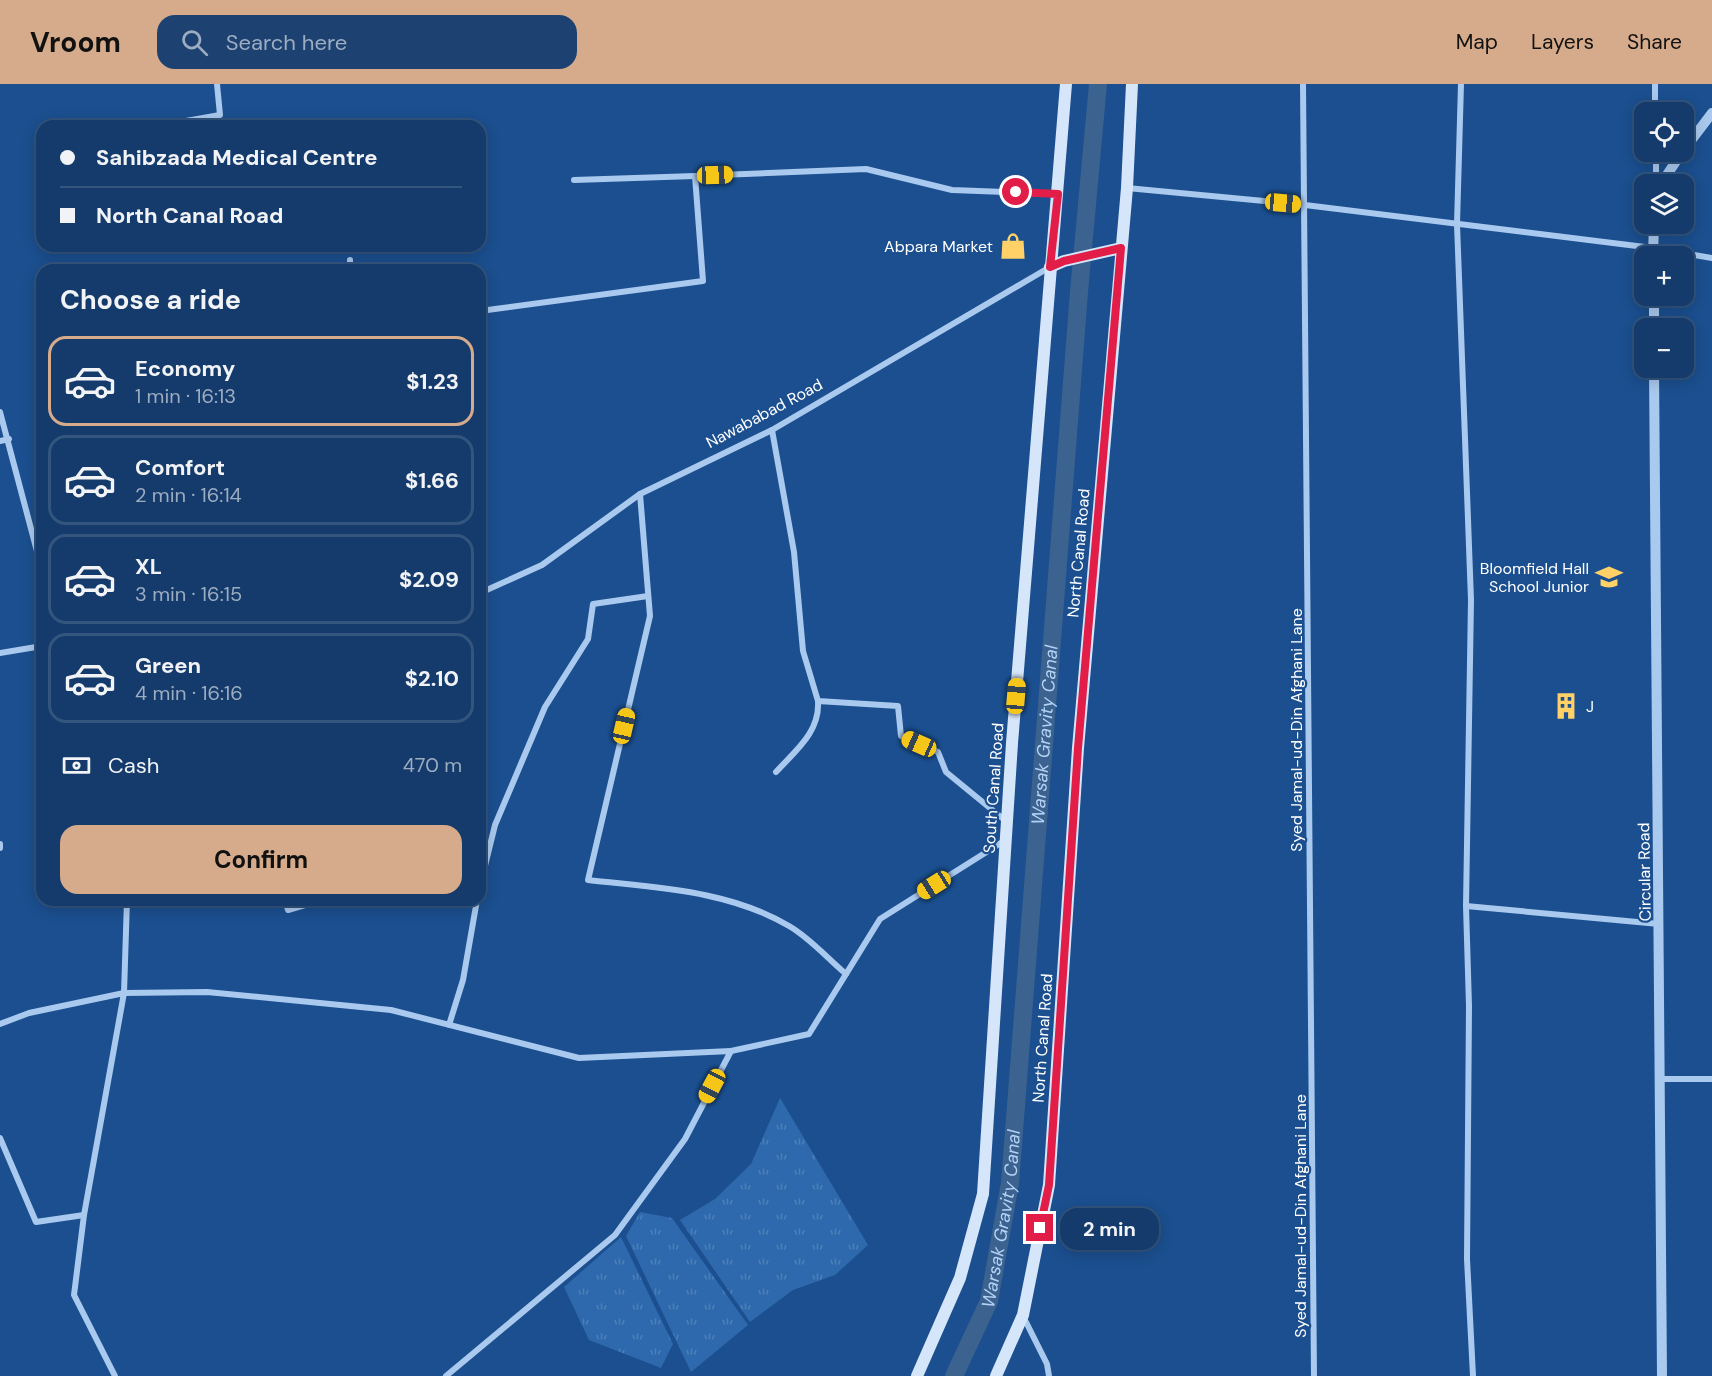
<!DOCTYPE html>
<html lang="en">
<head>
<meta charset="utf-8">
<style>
  :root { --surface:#143b6b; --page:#1d4271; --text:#f1f3f6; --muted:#9dadc1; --line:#33557e; --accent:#d6ab8b }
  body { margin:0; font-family:"DM Sans",sans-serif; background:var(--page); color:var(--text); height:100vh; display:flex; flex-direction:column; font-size:22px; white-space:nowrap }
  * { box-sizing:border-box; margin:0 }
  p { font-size:20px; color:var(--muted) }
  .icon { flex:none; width:33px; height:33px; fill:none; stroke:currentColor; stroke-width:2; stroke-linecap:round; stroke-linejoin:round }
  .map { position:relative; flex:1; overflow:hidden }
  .panel { position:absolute; left:36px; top:180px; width:450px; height:642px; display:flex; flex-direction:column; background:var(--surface); border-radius:18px; box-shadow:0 3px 15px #0003,0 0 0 2px var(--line) }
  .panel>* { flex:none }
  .guide { position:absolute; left:36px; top:36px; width:450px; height:132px; border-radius:18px; box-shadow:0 3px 15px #0003,0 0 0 2px var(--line); display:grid; align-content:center; height:132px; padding:0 24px; background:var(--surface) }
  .controls { position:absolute; left:1634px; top:18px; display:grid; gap:12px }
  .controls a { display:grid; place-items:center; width:60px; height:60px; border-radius:12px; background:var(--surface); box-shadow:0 3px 15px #0003,0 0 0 2px var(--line); font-size:30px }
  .end { position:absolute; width:27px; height:27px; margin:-14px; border:8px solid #e11d48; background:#fff; box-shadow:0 0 0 3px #fff }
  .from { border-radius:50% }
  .bubble { position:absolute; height:42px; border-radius:18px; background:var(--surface); box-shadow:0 3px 15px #0003,0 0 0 2px var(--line); font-size:20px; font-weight:700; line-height:42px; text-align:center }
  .car { position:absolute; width:18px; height:36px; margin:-18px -9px; border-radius:8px; box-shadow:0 0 4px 2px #0007; background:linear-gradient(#f5c518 24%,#345 0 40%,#f5c518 0 76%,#345 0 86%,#f5c518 0) }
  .guide b { display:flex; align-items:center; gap:21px; height:57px; font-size:22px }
  .guide b+b { border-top:2px solid var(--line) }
  .guide i { width:15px; height:15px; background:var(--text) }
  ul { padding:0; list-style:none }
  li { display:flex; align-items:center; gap:18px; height:90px; margin:0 12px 9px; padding:0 12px; border:3px solid var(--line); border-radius:18px }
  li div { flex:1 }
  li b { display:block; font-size:22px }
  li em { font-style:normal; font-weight:700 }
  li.on { border-color:var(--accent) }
  li>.icon { width:54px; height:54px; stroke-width:1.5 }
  h2 { padding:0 24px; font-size:27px; line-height:72px }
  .pay { display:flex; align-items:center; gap:15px; height:66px; padding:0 24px; font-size:22px }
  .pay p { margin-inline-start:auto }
  .action { display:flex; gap:12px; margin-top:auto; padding:12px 24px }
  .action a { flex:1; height:69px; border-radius:18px; background:var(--accent); color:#111; font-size:24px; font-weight:700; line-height:69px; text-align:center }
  header { display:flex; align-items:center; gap:36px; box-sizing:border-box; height:84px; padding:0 30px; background:var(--accent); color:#111 }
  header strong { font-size:28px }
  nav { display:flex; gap:33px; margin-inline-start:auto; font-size:21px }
  .search { width:420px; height:54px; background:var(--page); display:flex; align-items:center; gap:15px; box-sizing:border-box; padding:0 21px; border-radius:18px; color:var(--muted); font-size:22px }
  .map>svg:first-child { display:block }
  .grass { fill:url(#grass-tufts) }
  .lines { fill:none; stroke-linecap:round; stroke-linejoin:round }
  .canal { stroke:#3c6290; stroke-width:18 }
  .minor { stroke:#a9c9ee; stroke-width:6 }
  .tertiary { stroke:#a9c9ee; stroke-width:10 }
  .secondary { stroke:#d6e6fa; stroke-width:12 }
  .route { stroke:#e11d48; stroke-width:8 }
  .labels { text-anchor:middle; stroke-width:4.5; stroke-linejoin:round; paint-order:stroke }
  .poi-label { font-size:16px; fill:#fff; stroke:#1b4f8f; text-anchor:end }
  .street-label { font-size:16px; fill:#fff; stroke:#1b4f8f }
  .water-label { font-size:18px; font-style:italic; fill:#b5d3f5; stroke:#1b4f8f }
</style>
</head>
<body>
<header>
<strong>Vroom</strong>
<div class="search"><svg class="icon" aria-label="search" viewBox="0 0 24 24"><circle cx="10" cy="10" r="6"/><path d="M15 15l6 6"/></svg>Search here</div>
<nav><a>Map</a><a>Layers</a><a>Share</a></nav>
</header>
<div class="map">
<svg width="1712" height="1292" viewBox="0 0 1712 1292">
  <defs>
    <pattern id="grass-tufts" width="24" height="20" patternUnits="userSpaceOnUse" patternTransform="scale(1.5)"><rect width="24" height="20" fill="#2e69ad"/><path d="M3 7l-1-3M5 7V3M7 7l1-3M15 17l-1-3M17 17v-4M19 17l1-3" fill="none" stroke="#4d80b9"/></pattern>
  </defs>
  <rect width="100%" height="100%" fill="#1b4f8f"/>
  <!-- grass -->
  <g class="grass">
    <polygon points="780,1014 868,1161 835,1191 793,1206 750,1238 680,1136 715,1115 751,1080"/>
    <polygon points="640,1128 672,1134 748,1241 691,1288 626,1152"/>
    <polygon points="621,1153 673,1260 661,1284 589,1256 564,1203"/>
  </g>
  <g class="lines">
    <!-- canal -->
    <path class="canal" id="s1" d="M 954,1292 L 989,1217 L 1010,1099 L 1079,208 L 1098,0"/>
    <!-- minor -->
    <g class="minor">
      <polyline points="1303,0 1314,1292"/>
      <polyline points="1461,0 1457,140 1471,516 1466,822 1469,922 1467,1175 1473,1292"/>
      <polyline points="1655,0 1655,28"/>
      <polyline points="186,42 186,37 220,31 217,0"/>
      <polyline points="1656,68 1656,100"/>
      <polyline points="574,96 695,92"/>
      <polyline points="1127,104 1305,121 1653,164 1712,174"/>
      <polyline points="350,176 350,186"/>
      <polyline points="480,227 703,197 695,92 866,85 952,106 1056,110"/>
      <polyline points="0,328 42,486"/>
      <polyline points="772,346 794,468 803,567 818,617 898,622 901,652 938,668 946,688 1007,738"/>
      <polyline points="0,357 9,355"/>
      <path d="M 640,410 L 650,532 L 588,796 C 657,804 728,806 789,842 C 810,854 828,875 846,890"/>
      <polyline points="480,509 542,481 640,410 772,346 1050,183"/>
      <polyline points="0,569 42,562"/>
      <path d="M 776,688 C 796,666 820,648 818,617"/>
      <polyline points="0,760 0,764"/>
      <polyline points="480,802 495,741 545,623 588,555 593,520 648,512"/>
      <polyline points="127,816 124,909 207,908 391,926 579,974 731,967 685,1055 615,1151 446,1292"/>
      <polyline points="285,816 288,826 322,816"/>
      <polyline points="1466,822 1659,840"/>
      <polyline points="0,940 29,929 124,909 84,1131 74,1211 115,1292"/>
      <polyline points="449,941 463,896 477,816"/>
      <polyline points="731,967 809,950 880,835 1004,757"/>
      <polyline points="1661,995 1712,995"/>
      <polyline points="0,1054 36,1138 84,1131"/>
      <polyline points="1023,1232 1047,1280 1049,1292"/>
    </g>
    <!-- tertiary -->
    <g class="tertiary">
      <polyline points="1683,67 1712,29"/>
      <polyline points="1661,100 1682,68"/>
      <polyline points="1653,172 1654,140"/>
      <polyline points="1654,212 1654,244"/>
      <polyline points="1654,284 1662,1292"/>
    </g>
    <!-- secondary -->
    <g class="secondary">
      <polyline points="1050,183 1064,177 1121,164"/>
      <polyline points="917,1292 960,1194 983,1110 1012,659 1066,0"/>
      <polyline points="996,1292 1023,1231 1049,1101 1078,664 1127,104 1132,0"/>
    </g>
  </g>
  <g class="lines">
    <!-- route -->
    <polyline class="route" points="1016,108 1058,110 1050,183 1064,177 1121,164 1078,664 1049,1101 1040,1144"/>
  </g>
  <!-- icons -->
  <defs>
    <symbol id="shop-bare" viewBox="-9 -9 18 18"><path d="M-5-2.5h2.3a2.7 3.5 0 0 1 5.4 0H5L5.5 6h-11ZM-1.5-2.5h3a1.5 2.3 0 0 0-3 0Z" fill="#ffd166" stroke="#1b4f8f" stroke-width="2.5" paint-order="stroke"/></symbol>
    <symbol id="school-bare" viewBox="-9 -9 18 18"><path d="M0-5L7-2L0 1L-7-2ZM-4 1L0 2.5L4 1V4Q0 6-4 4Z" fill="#ffd166" stroke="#1b4f8f" stroke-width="2.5" paint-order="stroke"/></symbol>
    <symbol id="building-bare" viewBox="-9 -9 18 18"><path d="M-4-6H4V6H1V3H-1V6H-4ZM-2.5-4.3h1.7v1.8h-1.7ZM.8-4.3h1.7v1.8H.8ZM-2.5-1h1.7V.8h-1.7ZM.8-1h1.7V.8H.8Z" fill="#ffd166" stroke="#1b4f8f" stroke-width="2.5" paint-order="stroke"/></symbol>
  </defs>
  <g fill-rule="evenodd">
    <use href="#shop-bare" x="994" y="143" width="38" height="38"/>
    <use href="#school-bare" x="1590" y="474" width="38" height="38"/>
    <use href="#building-bare" x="1547" y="603" width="38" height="38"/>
  </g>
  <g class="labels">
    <!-- poi labels -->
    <g class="poi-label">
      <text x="993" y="168">Abpara Market</text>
      <text x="1589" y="490">Bloomfield Hall<tspan x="1589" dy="18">School Junior</tspan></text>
      <text x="1586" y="628" text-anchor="start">J</text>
    </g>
    <!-- street labels -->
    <g class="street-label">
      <text transform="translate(764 329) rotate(-28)" y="6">Nawababad Road</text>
      <text transform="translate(1078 469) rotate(-85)" y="6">North Canal Road</text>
      <text transform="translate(1296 646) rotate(-90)" y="6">Syed Jamal-ud-Din Afghani Lane</text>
      <text transform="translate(993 704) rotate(-86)" y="6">South Canal Road</text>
      <text transform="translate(1644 788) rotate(-91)" y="6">Circular Road</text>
      <text transform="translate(1042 954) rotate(-86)" y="6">North Canal Road</text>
      <text transform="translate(1300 1132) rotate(-90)" y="6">Syed Jamal-ud-Din Afghani Lane</text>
    </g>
    <!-- water labels -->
    <g class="water-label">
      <text dy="6" stroke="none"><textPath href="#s1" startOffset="652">Warsak Gravity Canal</textPath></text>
      <text dy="6" stroke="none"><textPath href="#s1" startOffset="166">Warsak Gravity Canal</textPath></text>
    </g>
  </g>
</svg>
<div class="controls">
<a><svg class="icon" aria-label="locate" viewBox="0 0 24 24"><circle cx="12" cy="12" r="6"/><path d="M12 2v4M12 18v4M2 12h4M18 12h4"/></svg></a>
<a><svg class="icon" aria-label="layers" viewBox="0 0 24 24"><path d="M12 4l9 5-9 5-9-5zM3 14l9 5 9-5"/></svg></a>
<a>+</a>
<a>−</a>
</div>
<i class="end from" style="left:1016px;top:108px"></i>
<i class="end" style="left:1040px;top:1144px"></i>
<div class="bubble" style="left:1060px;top:1124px;width:99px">2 min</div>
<i class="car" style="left:715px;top:91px;rotate:88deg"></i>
<i class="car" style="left:1283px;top:119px;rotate:95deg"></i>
<i class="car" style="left:1016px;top:612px;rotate:5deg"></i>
<i class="car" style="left:624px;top:642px;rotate:13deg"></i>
<i class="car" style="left:919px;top:660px;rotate:294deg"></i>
<i class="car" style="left:934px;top:801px;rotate:238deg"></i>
<i class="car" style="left:712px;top:1002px;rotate:208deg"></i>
<div class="guide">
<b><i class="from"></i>Sahibzada Medical Centre</b>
<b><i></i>North Canal Road</b>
</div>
<section class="panel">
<h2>Choose a ride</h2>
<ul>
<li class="on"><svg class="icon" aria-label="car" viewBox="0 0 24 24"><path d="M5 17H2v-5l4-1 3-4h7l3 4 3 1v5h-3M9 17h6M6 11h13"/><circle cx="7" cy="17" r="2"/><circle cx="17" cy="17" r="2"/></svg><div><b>Economy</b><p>1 min · 16:13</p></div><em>$1.23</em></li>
<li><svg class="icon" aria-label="car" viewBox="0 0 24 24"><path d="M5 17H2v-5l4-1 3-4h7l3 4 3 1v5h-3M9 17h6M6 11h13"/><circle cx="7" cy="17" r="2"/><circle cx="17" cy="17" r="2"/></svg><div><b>Comfort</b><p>2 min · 16:14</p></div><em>$1.66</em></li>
<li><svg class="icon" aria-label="car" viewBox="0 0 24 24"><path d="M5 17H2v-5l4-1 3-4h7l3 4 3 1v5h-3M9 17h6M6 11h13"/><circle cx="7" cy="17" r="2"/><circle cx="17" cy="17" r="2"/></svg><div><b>XL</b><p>3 min · 16:15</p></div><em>$2.09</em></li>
<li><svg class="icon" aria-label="car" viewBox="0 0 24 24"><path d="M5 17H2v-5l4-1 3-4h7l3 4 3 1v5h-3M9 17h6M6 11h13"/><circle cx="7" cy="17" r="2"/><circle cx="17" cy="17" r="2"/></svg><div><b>Green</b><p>4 min · 16:16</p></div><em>$2.10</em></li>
</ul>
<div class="pay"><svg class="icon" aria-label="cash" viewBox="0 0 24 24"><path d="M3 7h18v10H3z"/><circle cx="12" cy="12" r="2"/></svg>Cash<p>470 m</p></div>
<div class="action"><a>Confirm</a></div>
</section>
</div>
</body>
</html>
